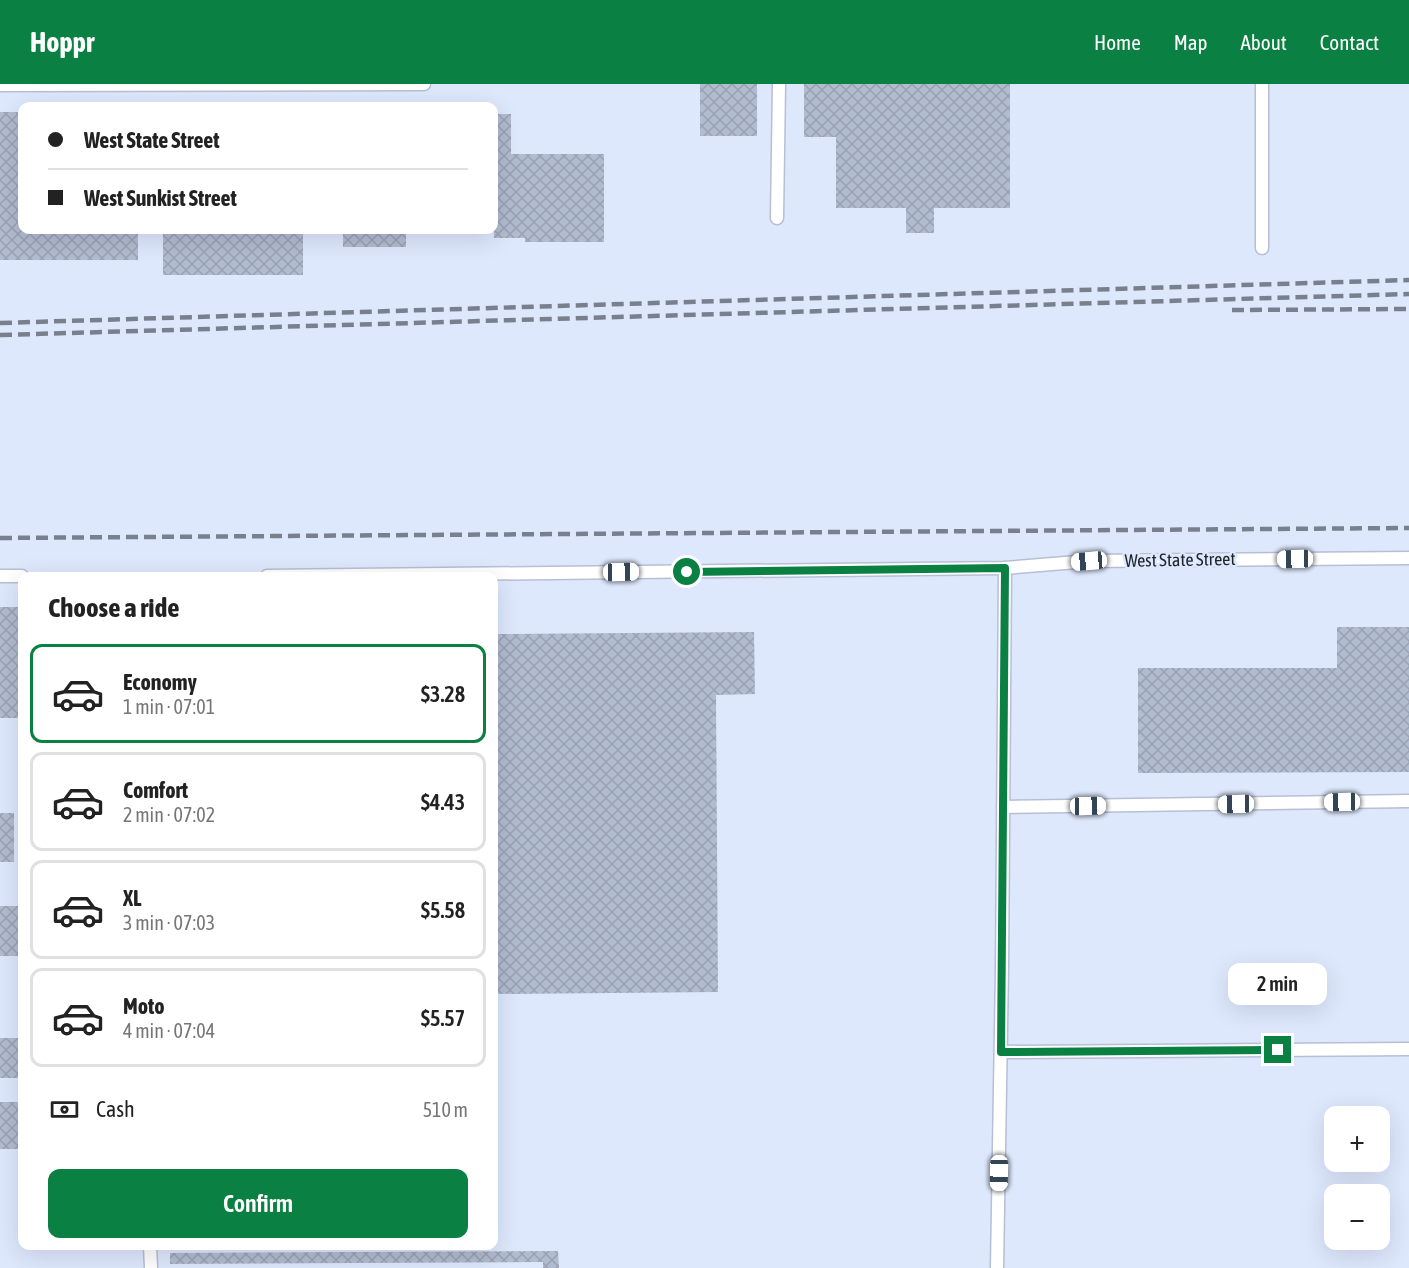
<!DOCTYPE html>
<html lang="en">
<head>
<meta charset="utf-8">
<style>
  :root { --surface:#fff; --page:#f2f2f2; --text:#222; --muted:#767676; --line:#e0e0e0; --accent:#0b8043 }
  body { margin:0; font-family:"Asap Condensed",sans-serif; background:var(--page); color:var(--text); height:100vh; display:flex; flex-direction:column; font-size:22px; white-space:nowrap }
  * { box-sizing:border-box; margin:0 }
  p { font-size:20px; color:var(--muted) }
  .icon { flex:none; width:33px; height:33px; fill:none; stroke:currentColor; stroke-width:2; stroke-linecap:round; stroke-linejoin:round }
  .map { position:relative; flex:1; overflow:hidden }
  .panel { position:absolute; left:18px; top:488px; width:480px; height:678px; display:flex; flex-direction:column; background:var(--surface); border-radius:12px; box-shadow:0 6px 24px #0002 }
  .panel>* { flex:none }
  .guide { position:absolute; left:18px; top:18px; width:480px; height:132px; border-radius:12px; box-shadow:0 6px 24px #0002; display:grid; align-content:center; height:132px; padding:0 30px; background:var(--surface) }
  .controls { position:absolute; left:1324px; top:1022px; display:grid; gap:12px }
  .controls a { display:grid; place-items:center; width:66px; height:66px; border-radius:12px; background:var(--surface); box-shadow:0 6px 24px #0002; font-size:30px }
  .end { position:absolute; width:27px; height:27px; margin:-14px; border:8px solid #0b8043; background:#fff; box-shadow:0 0 0 3px #fff }
  .from { border-radius:50% }
  .bubble { position:absolute; height:42px; border-radius:12px; background:var(--surface); box-shadow:0 6px 24px #0002; font-size:20px; font-weight:600; line-height:42px; text-align:center }
  .car { position:absolute; width:18px; height:36px; margin:-18px -9px; border-radius:8px; box-shadow:0 0 4px 2px #0007; background:linear-gradient(#fff 24%,#345 0 40%,#fff 0 76%,#345 0 86%,#fff 0) }
  .guide b { display:flex; align-items:center; gap:21px; height:57px; font-size:22px }
  .guide b+b { border-top:2px solid var(--line) }
  .guide i { width:15px; height:15px; background:var(--text) }
  ul { padding:0; list-style:none }
  li { display:flex; align-items:center; gap:18px; height:99px; margin:0 12px 9px; padding:0 18px; border:3px solid var(--line); border-radius:12px }
  li div { flex:1 }
  li b { display:block; font-size:22px }
  li em { font-style:normal; font-weight:600 }
  li.selected { border-color:var(--accent) }
  li>.icon { width:54px; height:54px; stroke-width:1.5 }
  h2 { padding:0 30px; font-size:27px; line-height:72px }
  .pay { display:flex; align-items:center; gap:15px; height:66px; padding:0 30px; font-size:22px }
  .pay p { margin-inline-start:auto }
  .primary-button { display:flex; gap:12px; margin-top:auto; padding:12px 30px }
  .primary-button a { flex:1; height:69px; border-radius:12px; background:var(--accent); color:#fff; font-size:24px; font-weight:600; line-height:69px; text-align:center }
  header { display:flex; align-items:center; gap:36px; box-sizing:border-box; height:84px; padding:0 30px; background:var(--accent); color:#fff }
  header strong { font-size:28px }
  nav { display:flex; gap:33px; margin-inline-start:auto; font-size:21px }
  .map>svg:first-child { display:block }
  .building { fill:url(#building-cross-hatch) }
  .lines { fill:none; stroke-linecap:round; stroke-linejoin:round }
  .street-casing { stroke:#b6bfd4; stroke-width:15 }
  .street { stroke:#fff; stroke-width:12 }
  .rail { stroke:#79808d; stroke-width:4.5; stroke-dasharray:12 6; stroke-linecap:butt }
  .route { stroke:#0b8043; stroke-width:8 }
  .labels { text-anchor:middle; stroke-width:5; stroke-linejoin:round; paint-order:stroke }
  .street-label { font-size:18px; fill:#1f232a; stroke:#dee8fd }
</style>
</head>
<body>
<header>
<strong>Hoppr</strong>
<nav><a>Home</a><a>Map</a><a>About</a><a>Contact</a></nav>
</header>
<div class="map">
<svg width="1409" height="1184" viewBox="0 0 1409 1184">
  <defs>
    <pattern id="building-cross-hatch" width="8" height="8" patternUnits="userSpaceOnUse" patternTransform="scale(1.5)"><rect width="8" height="8" fill="#b2bcd0"/><path d="M0 0l8 8M0 8l8-8" fill="none" stroke="#99a1b3"/></pattern>
  </defs>
  <rect width="100%" height="100%" fill="#dee8fd"/>
  <!-- building -->
  <g class="building">
    <rect x="700" y="0" width="57" height="52"/>
    <polygon points="804,0 1010,0 1010,124 934,124 934,149 906,149 906,124 836,124 836,53 804,53"/>
    <polygon points="0,28 22,28 22,146 138,146 138,176 0,176"/>
    <polygon points="494,30 511,30 511,70 604,70 604,158 525,158 525,154 494,154"/>
    <rect x="163" y="146" width="140" height="45"/>
    <rect x="343" y="146" width="63" height="17"/>
    <rect x="0" y="523" width="22" height="111"/>
    <polygon points="1337,543 1409,543 1409,688 1138,689 1138,584 1337,584"/>
    <polygon points="754,548 755,610 716,611 718,908 494,910 494,550"/>
    <rect x="0" y="729" width="14" height="49"/>
    <rect x="0" y="822" width="22" height="50"/>
    <polygon points="0,954 22,954 22,975 19,975 19,994 0,994"/>
    <rect x="0" y="1018" width="22" height="47"/>
    <polygon points="558,1167 559,1184 543,1184 543,1178 170,1180 170,1169"/>
  </g>
  <g class="lines">
    <defs>
      <g id="street">
        <polyline points="0,1 424,0"/>
        <polyline points="777,134 779,0"/>
        <polyline points="1262,164 1262,0"/>
        <polyline points="0,492 22,492"/>
        <polyline points="267,492 1005,484 1089,477 1409,474"/>
        <polyline points="1003,723 1409,717"/>
        <polyline points="1001,968 1409,965"/>
        <polyline points="150,1161 151,1184"/>
        <polyline points="997,1184 1002,884 1005,484"/>
      </g>
    </defs>
    <!-- street casing -->
    <use href="#street" class="street-casing"/>
    <!-- street -->
    <use href="#street" class="street"/>
    <!-- rail -->
    <g class="rail">
      <polyline points="1232,226 1409,225"/>
      <polyline points="0,239 1409,196"/>
      <polyline points="0,251 1409,210"/>
      <polyline points="0,454 1409,444"/>
    </g>
  </g>
  <g class="lines">
    <!-- route -->
    <polyline class="route" points="687,488 1005,484 1001,968 1278,966"/>
  </g>
  <g class="labels">
    <!-- street labels -->
    <g class="street-label">
      <text transform="translate(1180 476) rotate(-1)" y="6">West State Street</text>
    </g>
  </g>
</svg>
<div class="controls">
<a>+</a>
<a>−</a>
</div>
<i class="end from" style="left:687px;top:488px"></i>
<i class="end" style="left:1278px;top:966px"></i>
<div class="bubble" style="left:1228px;top:879px;width:99px">2 min</div>
<i class="car" style="left:1295px;top:475px;rotate:269deg"></i>
<i class="car" style="left:1089px;top:477px;rotate:265deg"></i>
<i class="car" style="left:621px;top:488px;rotate:89deg"></i>
<i class="car" style="left:1342px;top:718px;rotate:269deg"></i>
<i class="car" style="left:1236px;top:720px;rotate:269deg"></i>
<i class="car" style="left:1088px;top:722px;rotate:89deg"></i>
<i class="car" style="left:999px;top:1089px;rotate:181deg"></i>
<div class="guide">
<b><i class="from"></i>West State Street</b>
<b><i></i>West Sunkist Street</b>
</div>
<section class="panel">
<h2>Choose a ride</h2>
<ul>
<li class="selected"><svg class="icon" aria-label="car" viewBox="0 0 24 24"><path d="M5 17H2v-5l4-1 3-4h7l3 4 3 1v5h-3M9 17h6M6 11h13"/><circle cx="7" cy="17" r="2"/><circle cx="17" cy="17" r="2"/></svg><div><b>Economy</b><p>1 min · 07:01</p></div><em>$3.28</em></li>
<li><svg class="icon" aria-label="car" viewBox="0 0 24 24"><path d="M5 17H2v-5l4-1 3-4h7l3 4 3 1v5h-3M9 17h6M6 11h13"/><circle cx="7" cy="17" r="2"/><circle cx="17" cy="17" r="2"/></svg><div><b>Comfort</b><p>2 min · 07:02</p></div><em>$4.43</em></li>
<li><svg class="icon" aria-label="car" viewBox="0 0 24 24"><path d="M5 17H2v-5l4-1 3-4h7l3 4 3 1v5h-3M9 17h6M6 11h13"/><circle cx="7" cy="17" r="2"/><circle cx="17" cy="17" r="2"/></svg><div><b>XL</b><p>3 min · 07:03</p></div><em>$5.58</em></li>
<li><svg class="icon" aria-label="car" viewBox="0 0 24 24"><path d="M5 17H2v-5l4-1 3-4h7l3 4 3 1v5h-3M9 17h6M6 11h13"/><circle cx="7" cy="17" r="2"/><circle cx="17" cy="17" r="2"/></svg><div><b>Moto</b><p>4 min · 07:04</p></div><em>$5.57</em></li>
</ul>
<div class="pay"><svg class="icon" aria-label="cash" viewBox="0 0 24 24"><path d="M3 7h18v10H3z"/><circle cx="12" cy="12" r="2"/></svg>Cash<p>510 m</p></div>
<div class="primary-button"><a>Confirm</a></div>
</section>
</div>
</body>
</html>
